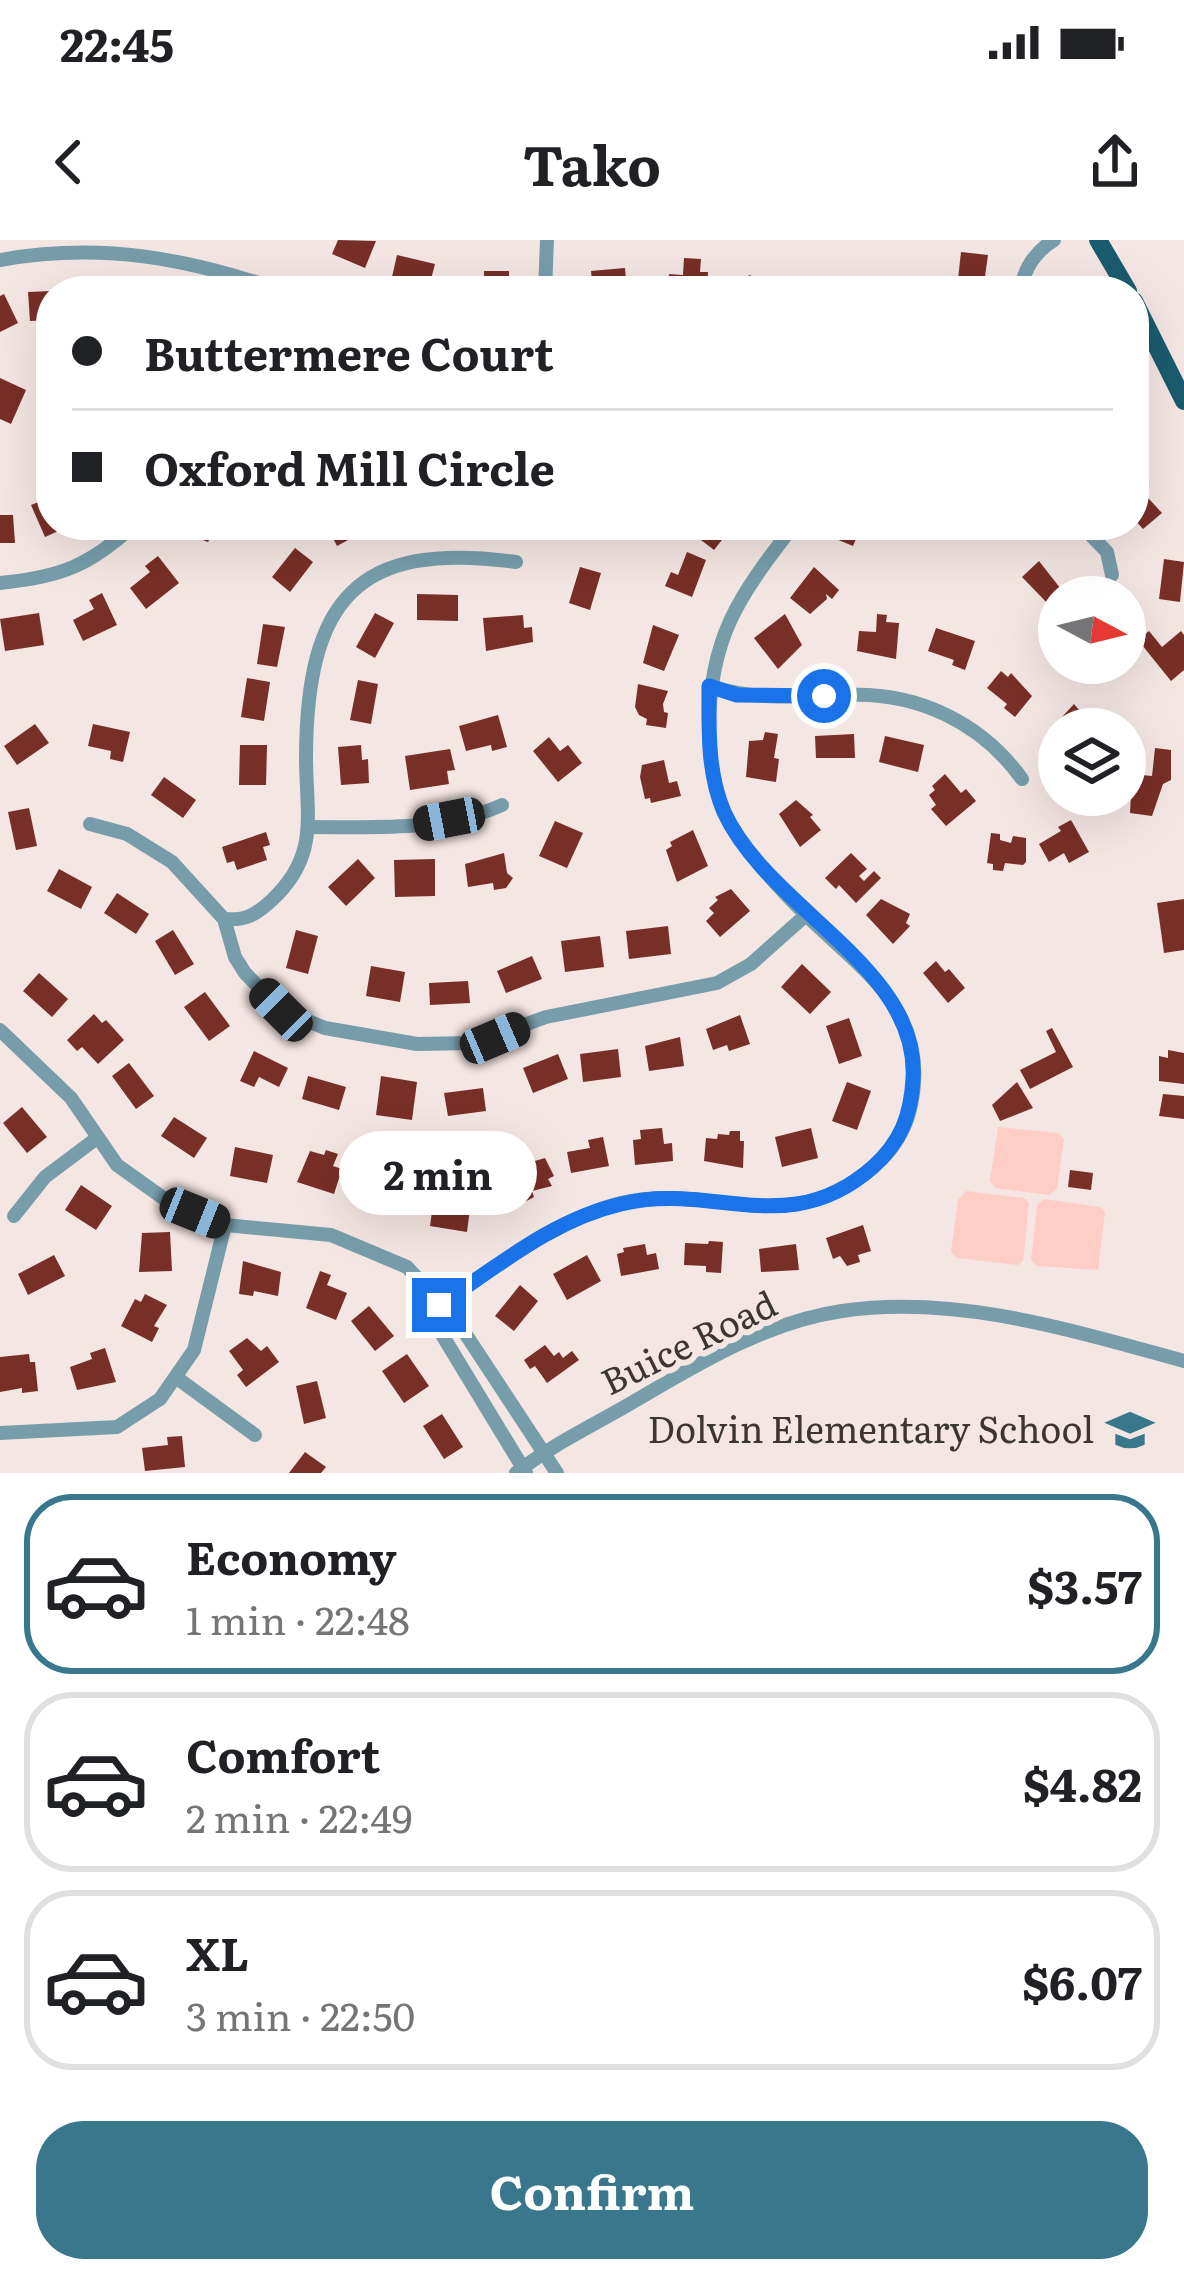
<!DOCTYPE html>
<html lang="en">
<head>
<meta charset="utf-8">
<style>
  :root { --surface:#fff; --page:#f2f2f2; --text:#202124; --muted:#757577; --line:#e0e0e0; --accent:#38778c }
  body { margin:0; font-family:Literata,serif; background:var(--page); color:var(--text); height:100vh; display:flex; flex-direction:column; font-size:45px; white-space:nowrap }
  * { box-sizing:border-box; margin:0 }
  p { font-size:39px; color:var(--muted) }
  .icon { flex:none; width:66px; height:66px; fill:none; stroke:currentColor; stroke-width:2; stroke-linecap:round; stroke-linejoin:round }
  .map { position:relative; height:1233px; overflow:hidden }
  .side { display:flex; flex-direction:column; background:var(--surface); flex:1 }
  .side>* { flex:none }
  .top-card { position:absolute; left:36px; top:36px; width:1113px; height:264px; border-radius:48px; box-shadow:0 12px 48px #0002; display:grid; align-content:center; height:264px; padding:0 36px; background:var(--surface) }
  .needle { width:78px; rotate:97deg }
  .buttons { position:absolute; left:1038px; top:336px; display:grid; gap:24px }
  .buttons a { display:grid; place-items:center; width:108px; height:108px; border-radius:50%; background:var(--surface); box-shadow:0 12px 48px #0002; font-size:60px }
  .end { position:absolute; width:54px; height:54px; margin:-27px; border:15px solid #1a73e8; background:#fff; box-shadow:0 0 0 6px #fff }
  .from { border-radius:50% }
  .bubble { position:absolute; height:84px; border-radius:42px; background:var(--surface); box-shadow:0 12px 48px #0002; font-size:39px; font-weight:700; line-height:84px; text-align:center }
  .car { position:absolute; width:36px; height:72px; margin:-36px -18px; border-radius:15px; box-shadow:0 0 9px 3px #0007; background:linear-gradient(#222 24%,#8ab4d8 0 40%,#222 0 76%,#8ab4d8 0 86%,#222 0) }
  .top-card b { display:flex; align-items:center; gap:42px; height:114px; font-size:45px }
  .top-card b+b { border-top:3px solid var(--line) }
  .top-card i { width:30px; height:30px; background:var(--text) }
  ul { padding:21px 0 0; list-style:none }
  li { display:flex; align-items:center; gap:36px; height:180px; margin:0 24px 18px; padding:0 12px; border:6px solid var(--line); border-radius:48px }
  li div { flex:1 }
  li b { display:block; font-size:45px }
  li em { font-style:normal; font-weight:700 }
  li.selected { border-color:var(--accent) }
  li>.icon { width:108px; height:108px; stroke-width:1.5 }
  .primary-button { display:flex; gap:24px; margin-top:auto; padding:24px 36px }
  .primary-button a { flex:1; height:138px; border-radius:48px; background:var(--accent); color:#fff; font-size:48px; font-weight:700; line-height:138px; text-align:center }
  .status { display:flex; justify-content:space-between; align-items:center; height:84px; padding:0 60px; background:var(--surface); direction:ltr }
  .status svg { height:33px; fill:currentColor }
  header { display:flex; justify-content:space-between; align-items:center; height:156px; padding:0 36px; background:var(--surface); font-size:54px; font-weight:700 }
  .map>svg:first-child { display:block }
  .green { fill:#fecec6 }
  .building { fill:#782f27 }
  .lines { fill:none; stroke-linecap:round; stroke-linejoin:round }
  .minor { stroke:#779dab; stroke-width:14 }
  .major { stroke:#1b5b6f; stroke-width:18 }
  .route { stroke:#1a73e8; stroke-width:15 }
  .labels { text-anchor:middle; stroke-width:12; stroke-linejoin:round; paint-order:stroke }
  .street-label { font-size:36px; fill:#3b3534; stroke:#f4e6e3 }
  .poi-label { font-size:36px; fill:#3b3534; stroke:#f4e6e3; text-anchor:end }
</style>
</head>
<body>
<div class="status"><b>22:45</b><svg viewBox="0 0 49 12"><path d="M0 12V9h3v3zM5 12V6h3v6zM10 12V3h3v9zM15 12V0h3v12zM26 1h20v11H26zM47 4h2v5h-2z"/></svg></div>
<header><svg class="icon" aria-label="back" viewBox="0 0 24 24"><path d="M15 5l-7 7 7 7"/></svg>Tako<svg class="icon" aria-label="share" viewBox="0 0 24 24"><path d="M12 15V3M7 8l5-5 5 5M5 13v7h14v-7"/></svg></header>
<div class="map">
<svg width="1184" height="1233" viewBox="0 0 1184 1233">
  <rect width="100%" height="100%" fill="#f4e6e3"/>
  <!-- green -->
  <g class="green">
    <polygon points="998,887 1058,893 1064,899 1057,949 1048,955 995,948 990,941"/>
    <polygon points="966,951 1024,958 1029,963 1023,1021 1018,1025 957,1018 951,1012 958,960"/>
    <polygon points="1044,959 1100,967 1105,972 1098,1030 1037,1026 1031,1020 1037,965"/>
  </g>
  <!-- building -->
  <g class="building">
    <polygon points="338,0 376,1 365,28 332,14"/>
    <polygon points="961,12 988,15 983,51 957,48"/>
    <polygon points="397,15 435,24 428,51 415,51 417,43 392,37"/>
    <polygon points="684,18 701,19 700,32 708,32 707,51 667,51 669,34 683,35"/>
    <polygon points="625,28 627,51 593,51 591,31"/>
    <rect x="484" y="31" width="25" height="20"/>
    <polygon points="749,35 789,51 742,51"/>
    <polygon points="51,51 51,80 30,81 28,52"/>
    <polygon points="4,54 18,83 0,92 0,56"/>
    <polygon points="0,138 26,150 11,184 0,179"/>
    <polygon points="1137,246 1162,273 1143,289 1134,279"/>
    <polygon points="51,257 51,285 72,285 45,297 31,265"/>
    <polygon points="0,275 13,275 15,303 0,303"/>
    <polygon points="187,285 218,285 208,302 183,293"/>
    <polygon points="326,285 376,285 337,306"/>
    <polygon points="706,285 740,285 733,294 729,291 714,310 697,297"/>
    <polygon points="836,285 866,285 868,288 864,297 858,294 853,306 831,297"/>
    <polygon points="295,308 313,322 290,352 272,337"/>
    <polygon points="687,312 706,320 692,357 665,346 671,332 678,335"/>
    <polygon points="158,316 179,343 146,369 130,348 150,332 145,326"/>
    <polygon points="1164,319 1184,322 1180,362 1159,359"/>
    <polygon points="1039,321 1064,353 1050,366 1022,337"/>
    <polygon points="580,327 601,333 590,370 569,363"/>
    <polygon points="814,327 839,350 832,359 826,354 827,359 810,374 790,358"/>
    <polygon points="102,353 117,385 83,401 73,380 94,369 89,360"/>
    <polygon points="417,354 458,355 458,381 417,380"/>
    <polygon points="39,373 44,405 5,411 0,379"/>
    <polygon points="375,373 394,383 375,418 356,407"/>
    <polygon points="785,374 802,405 778,429 754,398"/>
    <polygon points="877,374 887,375 886,382 899,383 896,419 857,411 859,391 876,392"/>
    <polygon points="523,375 524,388 532,387 533,402 486,411 483,378"/>
    <polygon points="263,384 285,387 277,427 257,424"/>
    <polygon points="653,385 679,395 664,431 643,423"/>
    <polygon points="936,388 975,401 965,430 952,425 954,420 928,411"/>
    <polygon points="1149,391 1162,407 1181,391 1184,395 1184,430 1171,441 1138,400"/>
    <polygon points="1001,431 1008,437 1011,433 1032,456 1015,477 1004,468 1007,464 987,448"/>
    <polygon points="247,438 270,442 264,481 241,477"/>
    <polygon points="358,440 378,444 371,484 350,480"/>
    <polygon points="638,444 668,451 663,464 664,472 668,473 666,488 646,485 647,479 639,475 635,467"/>
    <polygon points="1074,464 1095,489 1059,489 1059,496 1051,489"/>
    <polygon points="498,475 507,507 492,511 491,505 466,511 459,486"/>
    <polygon points="35,484 49,503 17,525 4,506"/>
    <polygon points="93,484 130,492 123,522 110,519 111,511 88,506"/>
    <polygon points="765,492 778,494 774,518 779,519 776,542 746,537 749,501 763,500"/>
    <polygon points="854,494 855,518 816,518 815,496"/>
    <polygon points="885,496 924,505 918,532 879,522"/>
    <polygon points="549,497 560,511 568,505 582,523 558,542 533,511"/>
    <polygon points="240,505 267,505 266,545 239,545"/>
    <polygon points="361,505 362,520 368,519 369,543 341,545 338,507"/>
    <polygon points="1155,508 1171,510 1171,540 1163,544 1152,576 1130,573 1132,534 1152,536"/>
    <polygon points="450,509 455,530 447,531 449,544 410,550 405,516"/>
    <polygon points="664,520 669,543 677,541 681,556 651,563 650,558 645,559 640,537 642,525"/>
    <polygon points="945,534 961,553 966,549 976,561 946,586 931,569 936,565 929,555 935,550 932,546"/>
    <polygon points="164,537 196,560 183,578 151,555"/>
    <polygon points="796,560 813,575 810,577 821,590 800,607 779,574"/>
    <polygon points="29,568 37,606 16,610 8,572"/>
    <polygon points="1071,580 1089,612 1069,623 1064,613 1049,622 1039,604 1061,591 1058,587"/>
    <polygon points="555,581 583,593 567,628 539,616"/>
    <polygon points="693,590 708,626 677,642 666,610 672,606 670,602"/>
    <polygon points="266,592 270,605 263,607 267,620 237,630 234,621 227,623 222,607"/>
    <polygon points="991,593 1000,594 1000,600 1011,603 1013,596 1026,598 1026,622 1023,625 1005,623 1003,631 993,630 993,624 987,623"/>
    <polygon points="504,613 507,633 513,638 506,648 494,650 493,643 468,647 465,624"/>
    <polygon points="851,613 867,629 859,636 864,641 874,631 881,638 856,663 839,645 836,649 825,638"/>
    <polygon points="358,619 375,638 346,666 328,647"/>
    <polygon points="435,619 435,656 395,657 394,620"/>
    <polygon points="59,629 92,647 81,669 47,651"/>
    <polygon points="731,649 750,671 720,697 706,681 714,673 709,668 718,660 715,657"/>
    <polygon points="117,653 149,674 136,694 104,673"/>
    <polygon points="881,659 910,674 906,683 910,686 893,704 866,675"/>
    <polygon points="1184,659 1184,710 1164,713 1157,663"/>
    <polygon points="668,686 671,714 629,719 626,691"/>
    <polygon points="173,690 194,724 175,735 155,701"/>
    <polygon points="296,690 318,696 308,734 286,728"/>
    <polygon points="600,696 604,727 565,732 561,701"/>
    <polygon points="532,716 542,739 506,753 497,731"/>
    <polygon points="936,721 945,732 949,729 965,748 948,763 923,733"/>
    <polygon points="802,724 831,752 810,774 781,747"/>
    <polygon points="371,726 405,732 400,762 366,756"/>
    <polygon points="39,733 68,759 52,777 23,751"/>
    <polygon points="468,741 470,763 430,765 429,743"/>
    <polygon points="205,752 230,786 209,801 184,767"/>
    <polygon points="94,774 102,783 106,780 124,800 98,824 82,807 77,811 67,800"/>
    <polygon points="740,775 750,804 729,811 727,805 713,810 706,789"/>
    <polygon points="849,778 862,816 839,824 826,786"/>
    <polygon points="1052,788 1073,827 1030,849 1020,830 1056,812 1046,791"/>
    <polygon points="680,797 684,826 649,831 645,806"/>
    <polygon points="618,809 621,837 583,842 580,814"/>
    <polygon points="1168,810 1184,813 1184,844 1159,841 1159,816 1168,818"/>
    <polygon points="254,811 288,828 279,847 259,837 254,847 240,841"/>
    <polygon points="558,814 568,839 533,853 523,828"/>
    <polygon points="129,823 154,856 136,869 112,836"/>
    <polygon points="308,836 346,847 339,870 302,859"/>
    <polygon points="381,836 417,842 412,880 376,875"/>
    <polygon points="847,842 871,851 857,890 832,881"/>
    <polygon points="1017,842 1033,868 1000,881 992,865"/>
    <polygon points="483,848 486,871 448,876 444,853"/>
    <polygon points="1163,854 1184,856 1184,879 1159,876"/>
    <polygon points="22,867 47,897 27,913 3,883"/>
    <polygon points="174,877 207,898 194,918 161,896"/>
    <polygon points="662,888 664,904 672,903 673,921 635,925 633,900 641,899 640,890"/>
    <polygon points="811,888 818,918 782,927 775,897"/>
    <polygon points="730,891 740,891 740,901 744,901 743,928 704,921 706,898 717,899 718,894 729,895"/>
    <polygon points="603,897 609,926 571,933 567,912 590,908 588,900"/>
    <polygon points="235,907 273,915 267,943 230,936"/>
    <polygon points="326,910 338,914 333,926 342,929 334,954 297,942 310,911 324,915"/>
    <polygon points="545,918 554,936 548,939 552,946 532,951 534,957 521,964 507,935 521,925"/>
    <polygon points="1070,930 1093,933 1091,950 1068,947"/>
    <polygon points="378,935 401,943 399,948 409,952 401,972 365,958 372,939 376,940"/>
    <polygon points="81,945 112,966 96,990 65,970"/>
    <polygon points="456,959 471,961 467,992 430,986 433,964 455,967"/>
    <polygon points="863,985 871,1011 858,1015 860,1022 847,1026 840,1016 833,1019 826,998"/>
    <polygon points="170,992 172,1031 139,1032 142,993"/>
    <polygon points="709,1001 723,1002 721,1033 706,1032 706,1026 684,1025 685,1003 708,1004"/>
    <polygon points="645,1004 647,1015 656,1013 659,1029 621,1036 617,1014 624,1012 623,1008"/>
    <polygon points="796,1004 799,1030 761,1032 759,1009"/>
    <polygon points="54,1015 65,1036 28,1055 18,1034"/>
    <polygon points="587,1015 601,1041 567,1060 553,1034"/>
    <polygon points="243,1021 281,1032 278,1056 254,1051 253,1056 239,1054"/>
    <polygon points="320,1031 331,1035 327,1045 347,1053 336,1080 306,1068"/>
    <polygon points="520,1045 538,1061 514,1091 495,1076"/>
    <polygon points="145,1054 167,1065 154,1086 159,1088 152,1102 121,1086 135,1059 141,1062"/>
    <polygon points="369,1066 394,1096 375,1111 351,1081"/>
    <polygon points="247,1098 261,1111 267,1106 279,1122 246,1147 237,1135 243,1130 229,1111"/>
    <polygon points="545,1105 554,1116 559,1112 563,1118 572,1111 579,1120 547,1143 535,1126 530,1129 524,1120"/>
    <polygon points="105,1108 116,1142 77,1150 70,1127 92,1119 90,1113"/>
    <polygon points="29,1114 30,1122 35,1122 38,1151 22,1153 22,1148 0,1152 0,1117"/>
    <polygon points="407,1114 429,1146 404,1163 382,1131"/>
    <polygon points="317,1141 326,1178 304,1184 296,1146"/>
    <polygon points="442,1174 463,1207 444,1219 423,1186"/>
    <polygon points="182,1196 185,1227 145,1231 142,1208 168,1205 167,1197"/>
    <polygon points="305,1212 326,1227 321,1233 289,1233"/>
  </g>
  <g class="lines">
    <!-- minor -->
    <g class="minor">
      <path d="M 0,20 C 102,2 186,18 283,51"/>
      <polyline points="545,51 547,0"/>
      <path d="M 1021,51 C 1023,29 1036,11 1054,0"/>
      <polyline points="1081,285 1107,312 1112,335"/>
      <path d="M 0,343 C 61,337 89,326 134,285"/>
      <path d="M 709,446 C 755,461 799,456 847,455 C 917,452 981,482 1022,539"/>
      <polyline points="90,584 127,594 172,622 224,679 235,717 245,733 281,770 325,788 417,804 474,803 546,777 717,743 751,724 806,675"/>
      <path d="M 308,587 C 372,587 443,592 502,565"/>
      <path d="M 224,679 C 245,681 256,675 272,660 C 320,615 306,575 306,516 C 307,361 356,300 516,322"/>
      <polyline points="0,790 71,858 117,925 166,960 225,985 331,995 407,1027 457,1081 557,1233"/>
      <polyline points="14,976 45,937 97,898"/>
      <path d="M 439,1065 C 497,1027 553,980 621,963 C 715,941 786,1003 874,926 C 893,910 906,889 911,865 C 930,772 866,733 808,677 C 779,648 747,614 727,578 C 713,551 710,520 709,490 C 709,397 739,356 794,285"/>
      <polyline points="439,1065 441,1093 526,1233"/>
      <polyline points="177,1138 255,1195"/>
      <polyline points="0,1193 117,1187 160,1159 194,1110 225,985"/>
      <path d="M 516,1233 C 551,1205 594,1185 633,1162 C 698,1124 766,1082 842,1071 C 957,1054 1074,1091 1184,1121"/>
    </g>
    <!-- major -->
    <g class="major">
      <polyline points="1098,0 1128,51"/>
      <polyline points="1134,61 1184,161"/>
    </g>
  </g>
  <g class="lines">
    <!-- route -->
    <path class="route" d="M 439,1065 C 497,1027 552,980 621,964 C 713,941 788,1002 873,927 C 901,902 911,875 913,839 C 920,727 768,669 724,572 C 707,532 709,489 709,446 L 737,455 L 824,456"/>
  </g>
  <!-- icons -->
  <defs>
    <symbol id="school-bare" viewBox="-9 -9 18 18"><path d="M0-5L7-2L0 1L-7-2ZM-4 1L0 2.5L4 1V4Q0 6-4 4Z" fill="#38778c" stroke="#f4e6e3" stroke-width="2.5" paint-order="stroke"/></symbol>
  </defs>
  <g fill-rule="evenodd">
    <use href="#school-bare" x="1097" y="1157" width="66" height="66"/>
  </g>
  <g class="labels">
    <!-- street labels -->
    <g class="street-label">
      <text transform="translate(689 1103) rotate(-26)" y="13">Buice Road</text>
    </g>
    <!-- poi labels -->
    <g class="poi-label">
      <text x="1094" y="1203">Dolvin Elementary School</text>
    </g>
  </g>
</svg>
<div class="buttons">
<a><svg class="needle" viewBox="-14 -14 28 28"><path d="M0-13l5 13h-10z" fill="#e53935"/><path d="M0 13l5-13h-10z" fill="#757577"/></svg></a>
<a><svg class="icon" aria-label="layers" viewBox="0 0 24 24"><path d="M12 4l9 5-9 5-9-5zM3 14l9 5 9-5"/></svg></a>
</div>
<i class="end from" style="left:824px;top:456px"></i>
<i class="end" style="left:439px;top:1065px"></i>
<div class="bubble" style="left:339px;top:891px;width:198px">2 min</div>
<i class="car" style="left:449px;top:579px;rotate:259deg"></i>
<i class="car" style="left:281px;top:770px;rotate:315deg"></i>
<i class="car" style="left:495px;top:798px;rotate:67deg"></i>
<i class="car" style="left:195px;top:973px;rotate:112deg"></i>
<div class="top-card">
<b><i class="from"></i>Buttermere Court</b>
<b><i></i>Oxford Mill Circle</b>
</div>
</div>
<section class="side">
<ul>
<li class="selected"><svg class="icon" aria-label="car" viewBox="0 0 24 24"><path d="M5 17H2v-5l4-1 3-4h7l3 4 3 1v5h-3M9 17h6M6 11h13"/><circle cx="7" cy="17" r="2"/><circle cx="17" cy="17" r="2"/></svg><div><b>Economy</b><p>1 min · 22:48</p></div><em>$3.57</em></li>
<li><svg class="icon" aria-label="car" viewBox="0 0 24 24"><path d="M5 17H2v-5l4-1 3-4h7l3 4 3 1v5h-3M9 17h6M6 11h13"/><circle cx="7" cy="17" r="2"/><circle cx="17" cy="17" r="2"/></svg><div><b>Comfort</b><p>2 min · 22:49</p></div><em>$4.82</em></li>
<li><svg class="icon" aria-label="car" viewBox="0 0 24 24"><path d="M5 17H2v-5l4-1 3-4h7l3 4 3 1v5h-3M9 17h6M6 11h13"/><circle cx="7" cy="17" r="2"/><circle cx="17" cy="17" r="2"/></svg><div><b>XL</b><p>3 min · 22:50</p></div><em>$6.07</em></li>
</ul>
<div class="primary-button"><a>Confirm</a></div>
</section>
</body>
</html>
